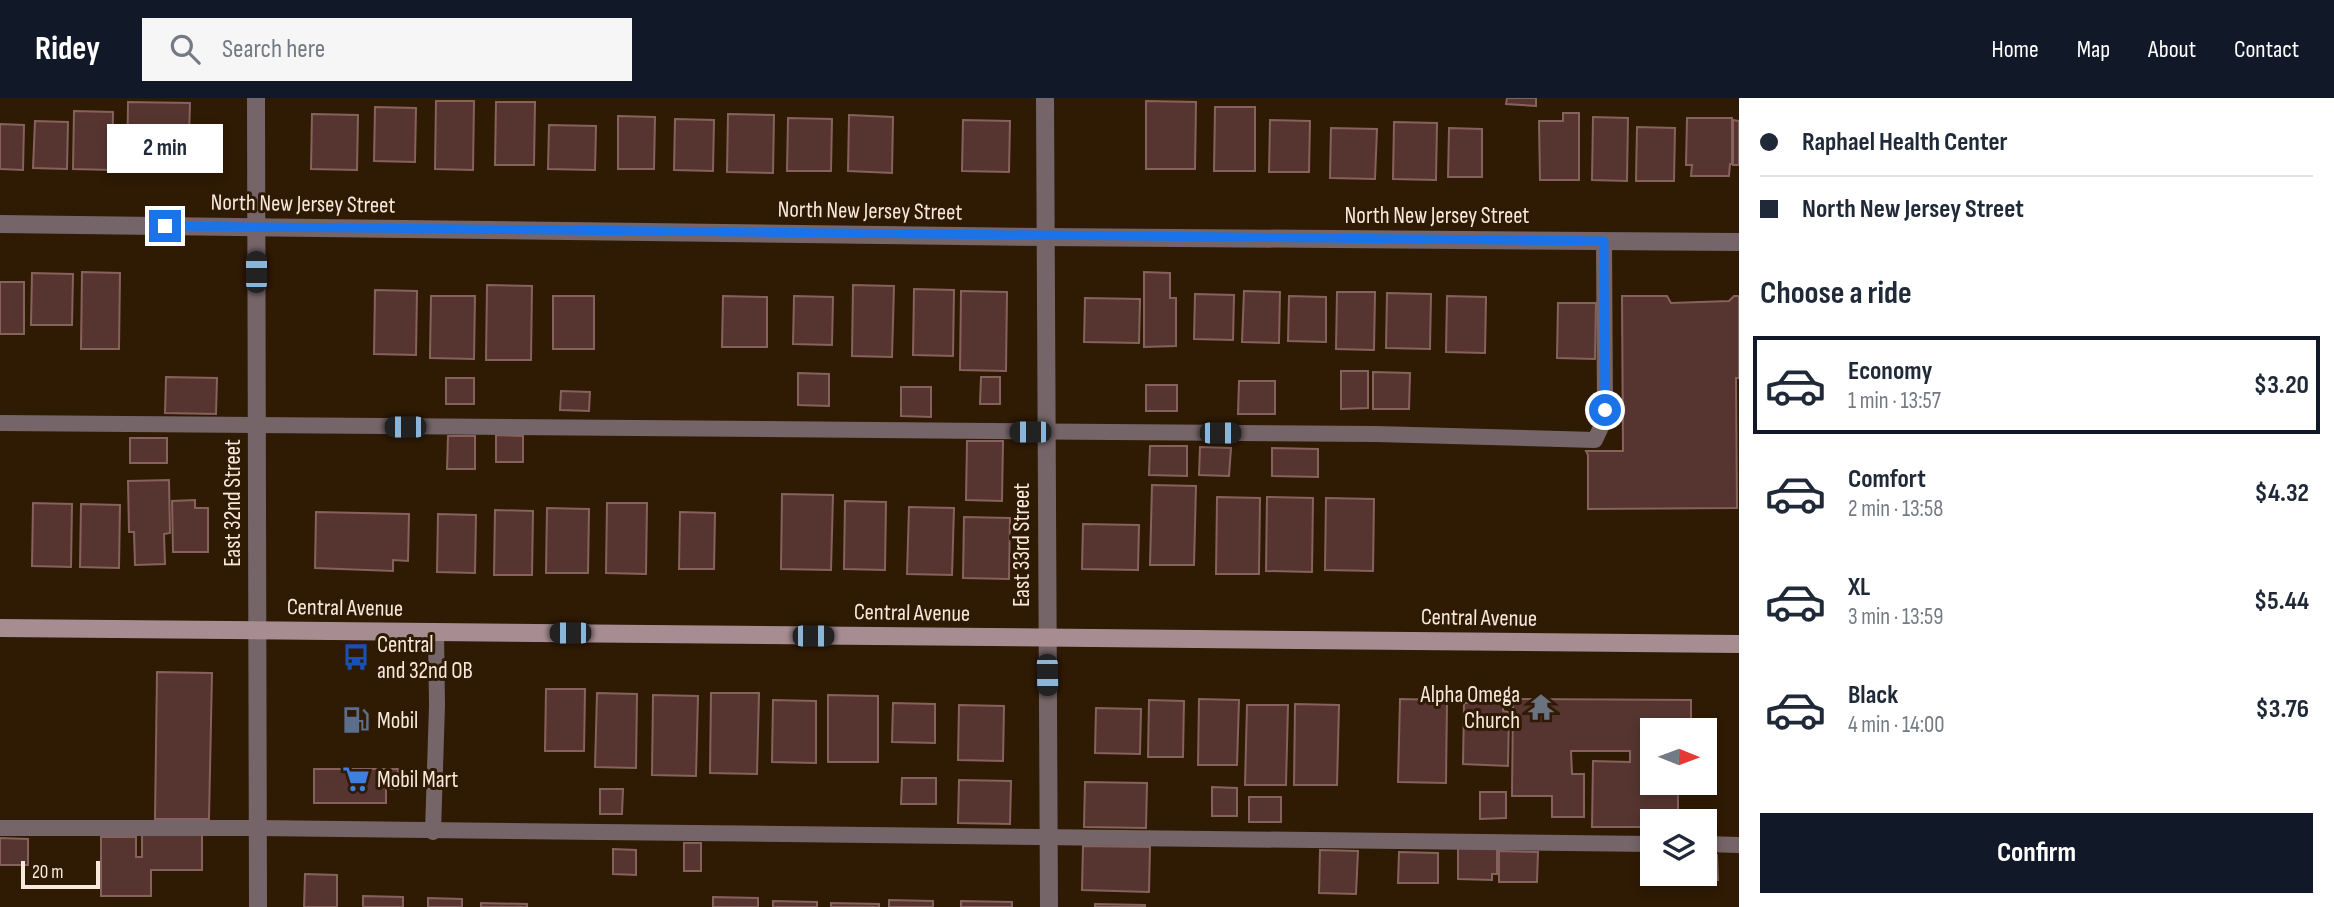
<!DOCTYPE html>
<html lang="en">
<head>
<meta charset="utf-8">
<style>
  :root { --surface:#fff; --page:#f6f6f7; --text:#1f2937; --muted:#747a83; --line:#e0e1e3; --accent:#111827 }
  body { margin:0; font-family:"Sofia Sans Condensed",sans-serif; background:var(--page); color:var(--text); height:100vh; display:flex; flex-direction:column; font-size:26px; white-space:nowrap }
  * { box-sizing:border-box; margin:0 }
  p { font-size:23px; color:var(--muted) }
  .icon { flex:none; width:38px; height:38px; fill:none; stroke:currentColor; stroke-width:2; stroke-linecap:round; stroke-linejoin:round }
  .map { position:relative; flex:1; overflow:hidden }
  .panel { display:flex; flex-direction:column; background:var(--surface); width:595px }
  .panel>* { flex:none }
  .hud { display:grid; align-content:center; height:154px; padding:0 21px; background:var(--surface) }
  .needle { width:46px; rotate:91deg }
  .fabs { position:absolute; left:1640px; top:620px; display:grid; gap:14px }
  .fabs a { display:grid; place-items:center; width:77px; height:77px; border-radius:0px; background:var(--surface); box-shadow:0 4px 10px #0003; font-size:35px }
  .scale { position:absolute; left:21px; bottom:18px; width:79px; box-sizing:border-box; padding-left:7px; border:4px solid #f8e9dc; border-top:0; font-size:19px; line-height:24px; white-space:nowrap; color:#f8e9dc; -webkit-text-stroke:5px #2f1a04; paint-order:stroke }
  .end { position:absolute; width:32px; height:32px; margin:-16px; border:9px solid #1a73e8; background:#fff; box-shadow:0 0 0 4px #fff }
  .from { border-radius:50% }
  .bubble { position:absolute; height:49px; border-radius:0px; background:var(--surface); box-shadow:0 4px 10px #0003; font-size:23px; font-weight:700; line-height:49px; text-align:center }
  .car { position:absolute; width:21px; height:42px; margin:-21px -10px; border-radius:9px; box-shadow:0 0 5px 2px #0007; background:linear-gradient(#222 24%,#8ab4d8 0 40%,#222 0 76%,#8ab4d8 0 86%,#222 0) }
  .hud b { display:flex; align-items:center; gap:24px; height:66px; font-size:26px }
  .hud b+b { border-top:2px solid var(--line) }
  .hud i { width:18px; height:18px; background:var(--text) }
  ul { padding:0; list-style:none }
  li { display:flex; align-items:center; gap:21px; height:98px; margin:0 14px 10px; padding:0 7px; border:4px solid transparent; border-radius:0px }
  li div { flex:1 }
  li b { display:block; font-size:26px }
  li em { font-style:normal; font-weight:700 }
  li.current { border-color:var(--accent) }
  li>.icon { width:63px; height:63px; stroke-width:1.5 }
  h2 { padding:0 21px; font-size:32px; line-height:84px }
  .button { display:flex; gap:14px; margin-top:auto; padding:14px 21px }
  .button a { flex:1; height:80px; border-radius:0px; background:var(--accent); color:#fff; font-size:28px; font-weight:700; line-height:80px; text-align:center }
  header { display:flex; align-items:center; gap:42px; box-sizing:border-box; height:98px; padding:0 35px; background:var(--accent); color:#fff }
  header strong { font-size:33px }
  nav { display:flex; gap:38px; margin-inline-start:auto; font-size:24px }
  .search { width:490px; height:63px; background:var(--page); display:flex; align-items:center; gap:18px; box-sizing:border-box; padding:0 24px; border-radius:0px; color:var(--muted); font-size:26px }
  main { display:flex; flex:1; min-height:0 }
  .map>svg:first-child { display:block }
  .building { fill:#563530; stroke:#86625c; stroke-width:2 }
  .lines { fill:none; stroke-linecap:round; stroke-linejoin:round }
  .service { stroke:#756569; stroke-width:16 }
  .minor { stroke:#756569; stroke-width:18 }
  .secondary { stroke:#a78d92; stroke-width:18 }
  .route { stroke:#1a73e8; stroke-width:9 }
  .labels { text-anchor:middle; stroke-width:6; stroke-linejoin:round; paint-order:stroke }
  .street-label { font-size:23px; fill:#f8e9dc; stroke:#2f1a04 }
  .poi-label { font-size:23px; fill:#f8e9dc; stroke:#2f1a04; text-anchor:start }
</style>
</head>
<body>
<header>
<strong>Ridey</strong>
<div class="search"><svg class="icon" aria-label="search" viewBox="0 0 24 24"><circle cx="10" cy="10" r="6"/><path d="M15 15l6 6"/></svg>Search here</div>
<nav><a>Home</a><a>Map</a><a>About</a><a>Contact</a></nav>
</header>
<main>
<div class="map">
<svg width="1739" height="809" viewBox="0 0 1739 809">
  <rect width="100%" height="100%" fill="#2f1a04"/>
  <!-- building -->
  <g class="building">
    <polygon points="1507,0 1536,0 1536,8 1506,6"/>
    <polygon points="436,3 474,3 473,72 435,71"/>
    <polygon points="1146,3 1196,4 1195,71 1146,71"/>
    <polygon points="128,4 190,5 188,73 127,72"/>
    <polygon points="496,4 535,4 534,67 495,67"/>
    <polygon points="375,9 416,10 415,64 374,63"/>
    <polygon points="1215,9 1255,9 1255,73 1214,73"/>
    <polygon points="74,13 113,14 112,72 73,71"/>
    <polygon points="1563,15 1579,15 1579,82 1540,82 1539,23 1563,23"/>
    <polygon points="312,16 358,17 357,72 311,71"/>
    <polygon points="728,16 774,17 773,75 727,74"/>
    <polygon points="849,17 893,19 892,75 848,73"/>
    <polygon points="618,18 655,19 654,71 618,71"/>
    <polygon points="1593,19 1628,20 1627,83 1592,82"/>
    <polygon points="788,20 832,21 831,73 787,73"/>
    <polygon points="1687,20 1732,20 1732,66 1730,66 1729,78 1691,78 1692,67 1686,67"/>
    <polygon points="675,21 714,22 713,73 674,72"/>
    <polygon points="963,22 1010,23 1009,74 962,73"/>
    <polygon points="1270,22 1310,23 1309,74 1269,74"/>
    <polygon points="1733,22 1739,23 1739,67 1733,67"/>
    <polygon points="35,23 68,24 67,71 33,70"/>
    <polygon points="1394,24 1437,25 1436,82 1393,81"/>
    <polygon points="0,26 24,27 23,72 0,71"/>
    <polygon points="549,27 596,28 595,72 548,71"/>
    <polygon points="1637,29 1675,30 1674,83 1636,83"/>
    <polygon points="1331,30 1377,31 1375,81 1330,80"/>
    <polygon points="1449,30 1482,31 1482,79 1448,79"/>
    <polygon points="82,174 120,175 119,251 81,251"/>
    <polygon points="1144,174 1170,175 1170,200 1176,200 1176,248 1144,249"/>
    <polygon points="32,175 73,176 72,227 31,227"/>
    <rect x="0" y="184" width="24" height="52"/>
    <polygon points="487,187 532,188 531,262 486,262"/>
    <polygon points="853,187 894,188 892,259 852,258"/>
    <polygon points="914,191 954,192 953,258 913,257"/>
    <polygon points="375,192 417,193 416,257 374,256"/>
    <polygon points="961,193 1007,194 1006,273 960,272"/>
    <polygon points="1244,193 1280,194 1279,245 1242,244"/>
    <polygon points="1337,194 1375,194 1374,252 1336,251"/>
    <polygon points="1387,195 1431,196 1430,251 1386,250"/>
    <polygon points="1195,196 1234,197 1233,242 1194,241"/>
    <polygon points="431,198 475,198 474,261 430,260"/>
    <rect x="553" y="198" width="41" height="53"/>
    <polygon points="723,198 767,199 767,249 722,249"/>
    <polygon points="794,198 833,199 832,247 793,246"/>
    <polygon points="1289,198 1326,199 1326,244 1288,243"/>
    <polygon points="1447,198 1486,199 1485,255 1446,254"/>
    <polygon points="1622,198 1667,198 1671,205 1729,203 1734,198 1739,198 1739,280 1736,280 1737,410 1588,411 1588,357 1586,353 1623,353"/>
    <polygon points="1085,200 1140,201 1139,245 1084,244"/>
    <polygon points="1558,205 1596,205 1595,261 1557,260"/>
    <polygon points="1341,273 1368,273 1368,310 1341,311"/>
    <polygon points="1373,274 1410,275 1409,311 1373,311"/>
    <polygon points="798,275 829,276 829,308 798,307"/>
    <polygon points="166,279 217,280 216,316 165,315"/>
    <polygon points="981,279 1000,279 1000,306 980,306"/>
    <rect x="446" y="280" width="28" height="26"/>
    <polygon points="1239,283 1275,283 1275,316 1238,316"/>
    <rect x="1146" y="287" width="31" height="26"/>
    <polygon points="901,289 931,289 931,319 901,318"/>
    <polygon points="561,293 590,294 589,313 560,312"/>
    <polygon points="496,337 523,338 523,364 496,364"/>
    <polygon points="448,338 475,338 475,371 447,371"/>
    <rect x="130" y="340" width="37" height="25"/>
    <polygon points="967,343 1003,343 1002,403 966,402"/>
    <polygon points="1150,348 1187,348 1187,378 1149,377"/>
    <polygon points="1200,349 1231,350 1229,378 1199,377"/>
    <polygon points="1272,350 1318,351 1318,379 1272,378"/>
    <polygon points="169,382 170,435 164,436 165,466 135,467 134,434 129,434 128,383"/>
    <polygon points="1152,387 1196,388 1194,467 1150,467"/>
    <polygon points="782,396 833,397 831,472 781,471"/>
    <polygon points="1217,399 1260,400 1259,476 1216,476"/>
    <polygon points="1267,399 1313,400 1312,474 1266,473"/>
    <polygon points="1326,400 1374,401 1373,473 1325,472"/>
    <polygon points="195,402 195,410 208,410 208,454 173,454 172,403"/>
    <polygon points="845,403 886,404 885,472 844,471"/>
    <polygon points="33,405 72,406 71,469 32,468"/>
    <polygon points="607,405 647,405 646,476 606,475"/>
    <polygon points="81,406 120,407 119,470 80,469"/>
    <polygon points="909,409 954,410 952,477 907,476"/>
    <polygon points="547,410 589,411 588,475 546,475"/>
    <polygon points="495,412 533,413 532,477 494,477"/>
    <polygon points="316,414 409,416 408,463 393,462 393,473 315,470"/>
    <polygon points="680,414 715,415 714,471 679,471"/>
    <polygon points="438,416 476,417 475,475 437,474"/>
    <polygon points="964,419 1010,420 1009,481 963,480"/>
    <polygon points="1083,426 1139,427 1138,472 1082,471"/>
    <polygon points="157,574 212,575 209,721 155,721"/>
    <polygon points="546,591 585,591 584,653 545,653"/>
    <polygon points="1474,593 1504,593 1503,613 1509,614 1508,668 1463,666 1464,605 1474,605"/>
    <polygon points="597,595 637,596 636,670 595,669"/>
    <polygon points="711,595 759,595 757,676 710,675"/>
    <polygon points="653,597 698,598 696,678 652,677"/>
    <polygon points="828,597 878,598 878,664 828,664"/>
    <polygon points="1199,601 1239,602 1237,667 1198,667"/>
    <polygon points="1400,601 1447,602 1446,685 1398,684"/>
    <polygon points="1513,601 1691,602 1691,632 1652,632 1652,684 1678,684 1678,723 1652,723 1652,729 1592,729 1593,663 1630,664 1630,653 1571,653 1572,676 1584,676 1584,719 1552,719 1552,698 1512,698"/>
    <polygon points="773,602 816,603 816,665 772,664"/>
    <polygon points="1149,602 1184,603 1183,659 1148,659"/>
    <polygon points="893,605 935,606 935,645 892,644"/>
    <polygon points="1295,606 1339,607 1337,687 1294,687"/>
    <polygon points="959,607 1004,608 1003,663 958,662"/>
    <polygon points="1247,607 1288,607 1286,687 1245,687"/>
    <polygon points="1096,610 1141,611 1140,656 1095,655"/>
    <polygon points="314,671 398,671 398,691 386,691 386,705 314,705"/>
    <polygon points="902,680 936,680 936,706 901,706"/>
    <polygon points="959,682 1011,683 1010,726 958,725"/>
    <polygon points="1085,684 1147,685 1146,730 1084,729"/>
    <polygon points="1212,689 1237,690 1237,718 1212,718"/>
    <polygon points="600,691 623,691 622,716 600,716"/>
    <polygon points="1480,694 1506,694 1506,720 1480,721"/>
    <rect x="1249" y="699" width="32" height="25"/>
    <polygon points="202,734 202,772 151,772 151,798 101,798 101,739 136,739 136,759 142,759 142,735"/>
    <polygon points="0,740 28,741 28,767 0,767"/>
    <rect x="684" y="745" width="17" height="28"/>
    <polygon points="1083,748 1150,749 1149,794 1082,792"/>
    <polygon points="1458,750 1497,750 1497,776 1492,776 1492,782 1458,781"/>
    <polygon points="613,751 636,752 636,777 613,776"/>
    <polygon points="1320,752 1358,753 1356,796 1319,795"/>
    <polygon points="1499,753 1538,754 1537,784 1499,784"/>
    <polygon points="1399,754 1438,755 1438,785 1398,785"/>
    <polygon points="1704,757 1717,757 1718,782 1688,783 1688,775 1704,775"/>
    <polygon points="305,776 337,777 337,809 304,809"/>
    <polygon points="363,798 403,799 403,809 363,809"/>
    <polygon points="713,799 758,800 758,809 713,809"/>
    <polygon points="428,800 462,801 462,809 428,809"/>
    <polygon points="889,802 933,803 933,809 889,809"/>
    <polygon points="773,803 817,804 817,809 773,809"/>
    <polygon points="961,803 1012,804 1012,809 961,809"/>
    <polygon points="481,805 527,806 527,809 481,809"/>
    <polygon points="831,805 879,806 879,809 831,809"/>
    <polygon points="1095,806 1145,807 1145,809 1095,809"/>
  </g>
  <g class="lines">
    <!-- service -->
    <g class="service">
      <polyline points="0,325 1375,336 1595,342 1601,329 1605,312 1604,143"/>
      <polyline points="0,730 257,730 1652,746"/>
      <polyline points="433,734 437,607 436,534"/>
      <polyline points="1704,746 1739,747"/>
    </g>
    <!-- minor -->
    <g class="minor">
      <polyline points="256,0 258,809"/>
      <polyline points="1045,0 1049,809"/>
      <polyline points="0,126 1045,139 1739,144"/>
    </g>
    <!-- secondary -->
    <polyline class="secondary" points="0,530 1739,546"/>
  </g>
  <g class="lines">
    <!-- route -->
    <polyline class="route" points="165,128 1604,143 1605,312"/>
  </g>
  <!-- icons -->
  <defs>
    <symbol id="bus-bare" viewBox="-9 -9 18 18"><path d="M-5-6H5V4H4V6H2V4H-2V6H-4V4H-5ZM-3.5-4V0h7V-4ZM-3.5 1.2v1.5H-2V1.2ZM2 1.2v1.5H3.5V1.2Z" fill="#1a4fb4" stroke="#2f1a04" stroke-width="2.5" paint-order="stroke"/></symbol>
    <symbol id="temple-bare" viewBox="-9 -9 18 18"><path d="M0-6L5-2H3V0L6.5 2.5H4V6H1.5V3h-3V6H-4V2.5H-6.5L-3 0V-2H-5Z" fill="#6b7280" stroke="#2f1a04" stroke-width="2.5" paint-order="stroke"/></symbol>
    <symbol id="fuel-bare" viewBox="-9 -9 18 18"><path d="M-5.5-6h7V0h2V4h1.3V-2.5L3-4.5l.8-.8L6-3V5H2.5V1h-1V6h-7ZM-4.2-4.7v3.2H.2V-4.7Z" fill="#5c6f8a" stroke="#2f1a04" stroke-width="2.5" paint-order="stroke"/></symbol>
    <symbol id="supermarket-bare" viewBox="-9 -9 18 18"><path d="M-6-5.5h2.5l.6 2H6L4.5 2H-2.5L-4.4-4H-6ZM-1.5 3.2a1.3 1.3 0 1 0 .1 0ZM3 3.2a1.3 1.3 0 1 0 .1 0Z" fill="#3f7fe0" stroke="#2f1a04" stroke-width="2.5" paint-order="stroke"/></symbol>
  </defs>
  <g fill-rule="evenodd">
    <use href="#bus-bare" x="337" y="540" width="38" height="38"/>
    <use href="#temple-bare" x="1522" y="590" width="38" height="38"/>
    <use href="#fuel-bare" x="337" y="603" width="38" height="38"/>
    <use href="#supermarket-bare" x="337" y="662" width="38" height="38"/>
  </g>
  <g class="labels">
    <!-- street labels -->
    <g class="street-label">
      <text transform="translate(303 105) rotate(1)" y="8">North New Jersey Street</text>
      <text transform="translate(870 112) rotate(1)" y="8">North New Jersey Street</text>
      <text x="1437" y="125">North New Jersey Street</text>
      <text transform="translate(232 405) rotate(-90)" y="8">East 32nd Street</text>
      <text transform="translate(1021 447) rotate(-90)" y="8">East 33rd Street</text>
      <text transform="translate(345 509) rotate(1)" y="8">Central Avenue</text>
      <text transform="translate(912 514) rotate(1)" y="8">Central Avenue</text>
      <text transform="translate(1479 519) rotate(1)" y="8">Central Avenue</text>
    </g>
    <!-- poi labels -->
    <g class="poi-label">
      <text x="377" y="554">Central<tspan x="377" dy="26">and 32nd OB</tspan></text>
      <text x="1520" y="604" text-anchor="end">Alpha Omega<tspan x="1520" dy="26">Church</tspan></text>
      <text x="377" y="630">Mobil</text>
      <text x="377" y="689">Mobil Mart</text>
    </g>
  </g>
</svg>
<div class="fabs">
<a><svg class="needle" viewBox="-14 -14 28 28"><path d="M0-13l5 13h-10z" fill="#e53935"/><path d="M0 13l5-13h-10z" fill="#747a83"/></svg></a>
<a><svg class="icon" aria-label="layers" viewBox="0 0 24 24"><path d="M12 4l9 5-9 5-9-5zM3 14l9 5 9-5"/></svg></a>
</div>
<div class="scale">20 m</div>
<i class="end from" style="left:1605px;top:312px"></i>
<i class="end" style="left:165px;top:128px"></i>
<div class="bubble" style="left:107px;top:26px;width:116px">2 min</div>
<i class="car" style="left:256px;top:174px;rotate:0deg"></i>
<i class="car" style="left:405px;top:329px;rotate:270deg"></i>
<i class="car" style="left:1030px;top:334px;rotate:270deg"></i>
<i class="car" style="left:1220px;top:335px;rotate:90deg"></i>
<i class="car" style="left:570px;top:535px;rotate:270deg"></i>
<i class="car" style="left:813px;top:538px;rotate:90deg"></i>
<i class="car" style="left:1047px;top:577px;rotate:179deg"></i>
</div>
<section class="panel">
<div class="hud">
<b><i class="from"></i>Raphael Health Center</b>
<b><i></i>North New Jersey Street</b>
</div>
<h2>Choose a ride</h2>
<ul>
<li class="current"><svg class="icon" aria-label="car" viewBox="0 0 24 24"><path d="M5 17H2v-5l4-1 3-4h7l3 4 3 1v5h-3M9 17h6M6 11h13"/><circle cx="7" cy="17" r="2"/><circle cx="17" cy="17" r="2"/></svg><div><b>Economy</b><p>1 min · 13:57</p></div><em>$3.20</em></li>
<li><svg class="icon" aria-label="car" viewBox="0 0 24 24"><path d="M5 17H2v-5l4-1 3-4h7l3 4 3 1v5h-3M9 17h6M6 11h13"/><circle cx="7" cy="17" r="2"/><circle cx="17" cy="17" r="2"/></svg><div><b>Comfort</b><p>2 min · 13:58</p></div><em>$4.32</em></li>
<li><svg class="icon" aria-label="car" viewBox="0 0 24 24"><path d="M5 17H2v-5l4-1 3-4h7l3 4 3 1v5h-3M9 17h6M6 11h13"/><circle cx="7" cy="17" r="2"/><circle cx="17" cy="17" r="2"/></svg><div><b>XL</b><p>3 min · 13:59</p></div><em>$5.44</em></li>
<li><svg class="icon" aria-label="car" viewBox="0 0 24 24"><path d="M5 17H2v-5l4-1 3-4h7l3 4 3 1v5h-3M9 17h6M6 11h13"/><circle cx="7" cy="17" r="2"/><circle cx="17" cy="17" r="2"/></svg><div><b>Black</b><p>4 min · 14:00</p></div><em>$3.76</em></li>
</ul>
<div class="button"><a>Confirm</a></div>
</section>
</main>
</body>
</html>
